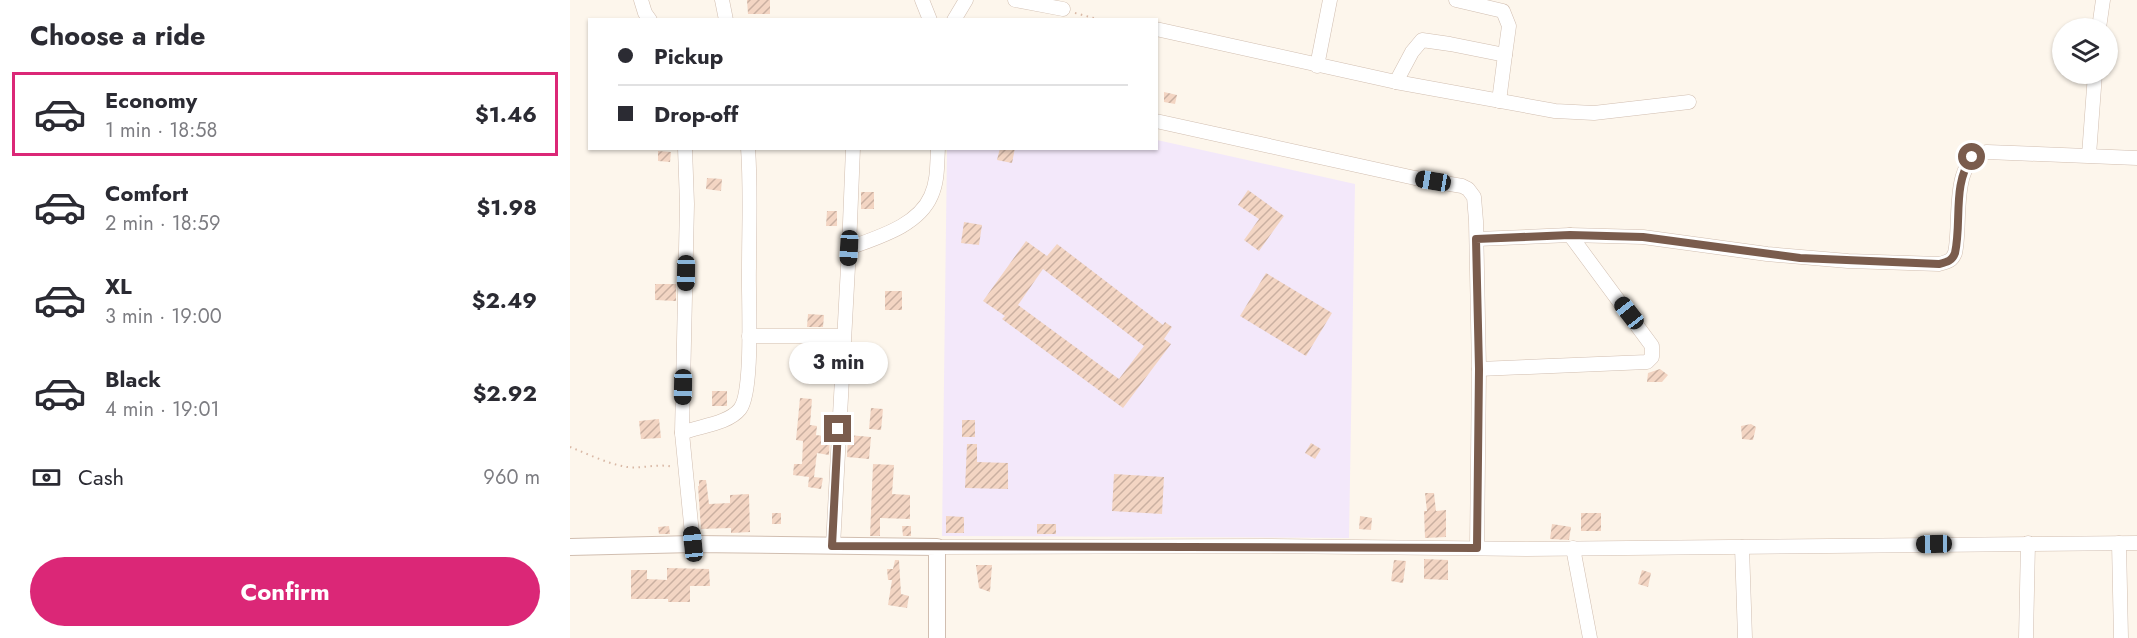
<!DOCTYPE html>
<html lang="en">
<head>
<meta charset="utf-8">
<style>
  :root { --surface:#fff; --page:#f7f7f7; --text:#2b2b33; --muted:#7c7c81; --line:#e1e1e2; --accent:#db2777 }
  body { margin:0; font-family:Jost,sans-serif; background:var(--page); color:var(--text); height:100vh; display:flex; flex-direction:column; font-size:22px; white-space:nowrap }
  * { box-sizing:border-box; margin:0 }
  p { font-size:20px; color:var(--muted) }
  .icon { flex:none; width:33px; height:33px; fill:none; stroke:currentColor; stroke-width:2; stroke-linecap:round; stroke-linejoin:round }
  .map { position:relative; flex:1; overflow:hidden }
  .side { display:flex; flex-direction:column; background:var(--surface); width:570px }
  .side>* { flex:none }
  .guide { position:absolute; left:18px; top:18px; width:570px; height:132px; border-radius:0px; box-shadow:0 2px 4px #0004; display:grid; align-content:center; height:132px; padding:0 30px; background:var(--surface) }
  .controls { position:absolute; left:1482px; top:18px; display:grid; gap:12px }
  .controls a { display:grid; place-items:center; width:66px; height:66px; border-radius:50%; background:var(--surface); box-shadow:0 2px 4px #0004; font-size:30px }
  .end { position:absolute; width:27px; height:27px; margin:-14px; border:8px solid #7a5c4d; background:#fff; box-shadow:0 0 0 3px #fff }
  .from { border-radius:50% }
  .bubble { position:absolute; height:42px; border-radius:21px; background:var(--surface); box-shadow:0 2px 4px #0004; font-size:20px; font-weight:700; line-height:42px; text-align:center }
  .car { position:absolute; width:18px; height:36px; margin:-18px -9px; border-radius:8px; box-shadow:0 0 4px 2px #0007; background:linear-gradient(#222 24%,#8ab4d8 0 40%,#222 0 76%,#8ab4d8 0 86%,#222 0) }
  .guide b { display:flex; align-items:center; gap:21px; height:57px; font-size:22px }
  .guide b+b { border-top:2px solid var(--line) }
  .guide i { width:15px; height:15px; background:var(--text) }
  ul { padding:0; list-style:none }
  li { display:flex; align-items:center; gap:18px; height:84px; margin:0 12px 9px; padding:0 18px; border:3px solid transparent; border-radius:0px }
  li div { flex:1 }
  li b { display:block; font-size:22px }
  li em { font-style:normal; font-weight:700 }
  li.current { border-color:var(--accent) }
  li>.icon { width:54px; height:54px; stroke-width:1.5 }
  h2 { padding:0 30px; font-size:27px; line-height:72px }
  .pay { display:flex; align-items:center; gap:15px; height:66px; padding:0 30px; font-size:22px }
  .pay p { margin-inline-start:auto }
  .action { display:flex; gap:12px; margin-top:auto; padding:12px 30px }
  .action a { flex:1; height:69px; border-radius:36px; background:var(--accent); color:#fff; font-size:24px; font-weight:700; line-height:69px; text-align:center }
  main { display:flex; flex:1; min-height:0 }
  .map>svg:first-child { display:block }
  .education { fill:#f3e8fa }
  .building { fill:url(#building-hatch); fill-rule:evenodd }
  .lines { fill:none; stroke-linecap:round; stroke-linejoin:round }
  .minor-casing { stroke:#d1beb0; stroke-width:15 }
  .tertiary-casing { stroke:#d1beb0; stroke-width:18 }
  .path { stroke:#d9b8a5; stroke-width:2; stroke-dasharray:1.5 4.5; stroke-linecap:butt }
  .minor { stroke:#fff; stroke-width:14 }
  .tertiary { stroke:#fff; stroke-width:16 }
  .route { stroke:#7a5c4d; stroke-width:8 }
</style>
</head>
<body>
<main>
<section class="side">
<h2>Choose a ride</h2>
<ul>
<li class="current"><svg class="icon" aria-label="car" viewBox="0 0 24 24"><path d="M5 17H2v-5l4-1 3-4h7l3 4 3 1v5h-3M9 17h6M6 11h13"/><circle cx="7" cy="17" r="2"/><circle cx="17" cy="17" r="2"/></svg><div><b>Economy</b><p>1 min · 18:58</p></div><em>$1.46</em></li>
<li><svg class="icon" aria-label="car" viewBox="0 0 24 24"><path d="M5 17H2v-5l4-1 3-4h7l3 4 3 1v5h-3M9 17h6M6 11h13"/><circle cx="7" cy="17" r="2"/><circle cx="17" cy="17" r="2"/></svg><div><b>Comfort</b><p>2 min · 18:59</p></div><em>$1.98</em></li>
<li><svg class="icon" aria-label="car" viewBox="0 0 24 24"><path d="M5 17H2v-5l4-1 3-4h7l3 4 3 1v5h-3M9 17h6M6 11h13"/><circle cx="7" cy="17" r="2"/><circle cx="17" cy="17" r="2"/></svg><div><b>XL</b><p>3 min · 19:00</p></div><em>$2.49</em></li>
<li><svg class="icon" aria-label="car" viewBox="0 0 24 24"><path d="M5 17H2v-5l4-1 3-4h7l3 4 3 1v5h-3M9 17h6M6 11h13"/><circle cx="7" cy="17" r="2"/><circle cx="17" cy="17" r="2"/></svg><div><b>Black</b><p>4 min · 19:01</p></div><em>$2.92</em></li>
</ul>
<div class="pay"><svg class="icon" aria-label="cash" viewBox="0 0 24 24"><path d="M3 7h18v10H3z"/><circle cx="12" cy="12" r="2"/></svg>Cash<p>960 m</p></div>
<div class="action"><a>Confirm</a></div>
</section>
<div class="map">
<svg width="1567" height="638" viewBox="0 0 1567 638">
  <defs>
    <pattern id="building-hatch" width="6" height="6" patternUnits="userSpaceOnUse" patternTransform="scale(1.5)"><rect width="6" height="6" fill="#f3d5c3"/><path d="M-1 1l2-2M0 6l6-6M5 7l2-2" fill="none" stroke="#cab0a1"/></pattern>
  </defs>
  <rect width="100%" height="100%" fill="#fdf6ec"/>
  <!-- education -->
  <polygon class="education" points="587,140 785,184 779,538 372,536 377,149 586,148"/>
  <!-- building -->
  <g class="building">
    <polygon points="177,0 200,0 200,14 178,14"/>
    <polygon points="594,92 607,95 605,104 594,102"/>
    <polygon points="430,148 445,148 442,163 427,160"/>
    <polygon points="88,151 101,152 100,162 88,161"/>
    <polygon points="137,178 152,179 151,191 136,189"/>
    <polygon points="678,190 714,216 689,251 674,240 689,219 668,205"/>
    <rect x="291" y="192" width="13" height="17"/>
    <polygon points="257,211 267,211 267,226 256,226"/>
    <polygon points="394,222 412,225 409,245 391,243"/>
    <path d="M 456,241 L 477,256 L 487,244 L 593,325 L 595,322 L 602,327 L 594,339 L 601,344 L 553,408 L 432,319 L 435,316 L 413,301 ZM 473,269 L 574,346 L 549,379 L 448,305 Z"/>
    <polygon points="696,273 762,313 736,356 670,316"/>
    <polygon points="85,284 106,284 106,301 85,300"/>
    <rect x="315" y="291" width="17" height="19"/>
    <polygon points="238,314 254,315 253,327 237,327"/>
    <polygon points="282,358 291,359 289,376 281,375"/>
    <polygon points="1090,369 1098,375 1092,382 1077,382 1078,373"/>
    <polygon points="244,372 245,384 235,384 234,373"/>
    <rect x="142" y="391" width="15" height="15"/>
    <polygon points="230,398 242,399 240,425 247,426 246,435 260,437 259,455 247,453 244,477 253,478 251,489 238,487 239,477 223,475 224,464 232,464 233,441 226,440"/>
    <polygon points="301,408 313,409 311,430 299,429"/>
    <polygon points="89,419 91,438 71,439 69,421"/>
    <rect x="392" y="420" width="13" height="17"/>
    <polygon points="1181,424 1186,427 1183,440 1172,439 1171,426"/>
    <polygon points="278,435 301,437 299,459 277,457"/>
    <polygon points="741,443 751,449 745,459 735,453"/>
    <polygon points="397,444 407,444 407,462 438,463 438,489 395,488"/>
    <polygon points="303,464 324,465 322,494 340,495 340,519 310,518 310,536 300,536"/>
    <polygon points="544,474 594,477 592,514 542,511"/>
    <polygon points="129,480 136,480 139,504 160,503 160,495 179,494 180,532 161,533 161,528 131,529 128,486 129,486"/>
    <polygon points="855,493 864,493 866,511 876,510 876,537 855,538 854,511 857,511"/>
    <rect x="202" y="513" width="9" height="11"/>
    <rect x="1011" y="513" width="20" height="18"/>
    <polygon points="376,516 394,517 394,533 376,533"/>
    <polygon points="790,516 802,518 801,530 789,529"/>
    <rect x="467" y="524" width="19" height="10"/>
    <polygon points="982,524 1001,527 999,540 980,539"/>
    <polygon points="99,526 100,534 89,534 88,527"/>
    <polygon points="332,526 341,526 341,536 333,536"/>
    <polygon points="854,559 878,560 878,580 854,579"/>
    <polygon points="325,560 329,560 331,594 339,596 337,608 318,605 322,580 318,580 317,569 323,569"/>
    <polygon points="824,560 836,561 833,583 821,581"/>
    <polygon points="406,565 422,565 420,592 409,588"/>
    <polygon points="97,568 139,569 140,586 120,586 120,602 98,602 98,599 61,599 61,570 77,570 77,579 97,580"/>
    <polygon points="1072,570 1081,573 1078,587 1068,584"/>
  </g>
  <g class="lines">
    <defs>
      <g id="minor">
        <polyline points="71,0 75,13 80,20"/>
        <polyline points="152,0 156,20"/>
        <polyline points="352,0 360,20"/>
        <polyline points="445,0 493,9"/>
        <polyline points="886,0 933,11 939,26 935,55"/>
        <polyline points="384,20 396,0"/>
        <polyline points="1529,28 1533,0"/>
        <polyline points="586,29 826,82 985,111 1024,113 1119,102"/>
        <polyline points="747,66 760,0"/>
        <polyline points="826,82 842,52 852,40 880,44 935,55 929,101"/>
        <polyline points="586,121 845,178 892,186 898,189 904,197 906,221 909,369 907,548"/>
        <polyline points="1519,155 1525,74"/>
        <path d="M 907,239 L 1000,235 L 1073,237 L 1197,254 L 1278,261 L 1369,264 C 1377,262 1382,261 1385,253 C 1392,224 1379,158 1417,152 L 1567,158"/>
        <polyline points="279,248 283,148"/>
        <polyline points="179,336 273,336"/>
        <polyline points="909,369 1077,362 1082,357 1082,346 1000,235"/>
        <polyline points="112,433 117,204 115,148"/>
        <polyline points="1549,543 1551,638"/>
        <path d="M 123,544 L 112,433 C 129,426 158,424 170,409 C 184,391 178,294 179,268 C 179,228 181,189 178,148"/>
        <path d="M 263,546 L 279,248 C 308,237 348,226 361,196 C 368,181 367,164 368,148"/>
        <polyline points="367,547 701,546 957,549 1567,543"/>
        <polyline points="1172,547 1175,638"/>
        <polyline points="1003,548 1020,638"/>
        <polyline points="1456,638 1458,543"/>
      </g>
      <polyline id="tertiary" points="0,547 123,544 367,547 367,638"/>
    </defs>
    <!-- minor casing -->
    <use href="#minor" class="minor-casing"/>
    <!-- tertiary casing -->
    <use href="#tertiary" class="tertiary-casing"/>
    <!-- path -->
    <g class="path">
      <polyline points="505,13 531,20"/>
      <path d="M 0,447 C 18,454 38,464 57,467 C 73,469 88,463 104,467"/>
    </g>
    <!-- minor -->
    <use href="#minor" class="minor"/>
    <!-- tertiary -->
    <use href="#tertiary" class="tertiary"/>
  </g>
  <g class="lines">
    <!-- route -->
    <path class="route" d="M 268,429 L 262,546 L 907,548 L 909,369 L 906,239 L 1000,235 L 1073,237 L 1230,258 L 1369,264 C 1377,262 1382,261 1385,253 C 1392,222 1382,184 1402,157"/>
  </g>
</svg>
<div class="controls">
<a><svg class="icon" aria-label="layers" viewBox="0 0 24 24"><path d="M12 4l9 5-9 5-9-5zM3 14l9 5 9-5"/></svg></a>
</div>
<i class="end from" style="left:1402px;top:157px"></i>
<i class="end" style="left:268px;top:429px"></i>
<div class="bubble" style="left:219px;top:342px;width:99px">3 min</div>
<i class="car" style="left:863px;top:181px;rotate:279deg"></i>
<i class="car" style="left:279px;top:248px;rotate:183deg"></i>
<i class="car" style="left:116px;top:273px;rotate:181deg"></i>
<i class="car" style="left:1059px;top:313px;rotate:322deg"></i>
<i class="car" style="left:113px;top:387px;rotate:181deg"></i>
<i class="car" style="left:123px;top:544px;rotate:354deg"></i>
<i class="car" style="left:1364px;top:544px;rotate:269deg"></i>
<div class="guide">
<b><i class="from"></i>Pickup</b>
<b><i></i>Drop-off</b>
</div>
</div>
</main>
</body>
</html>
